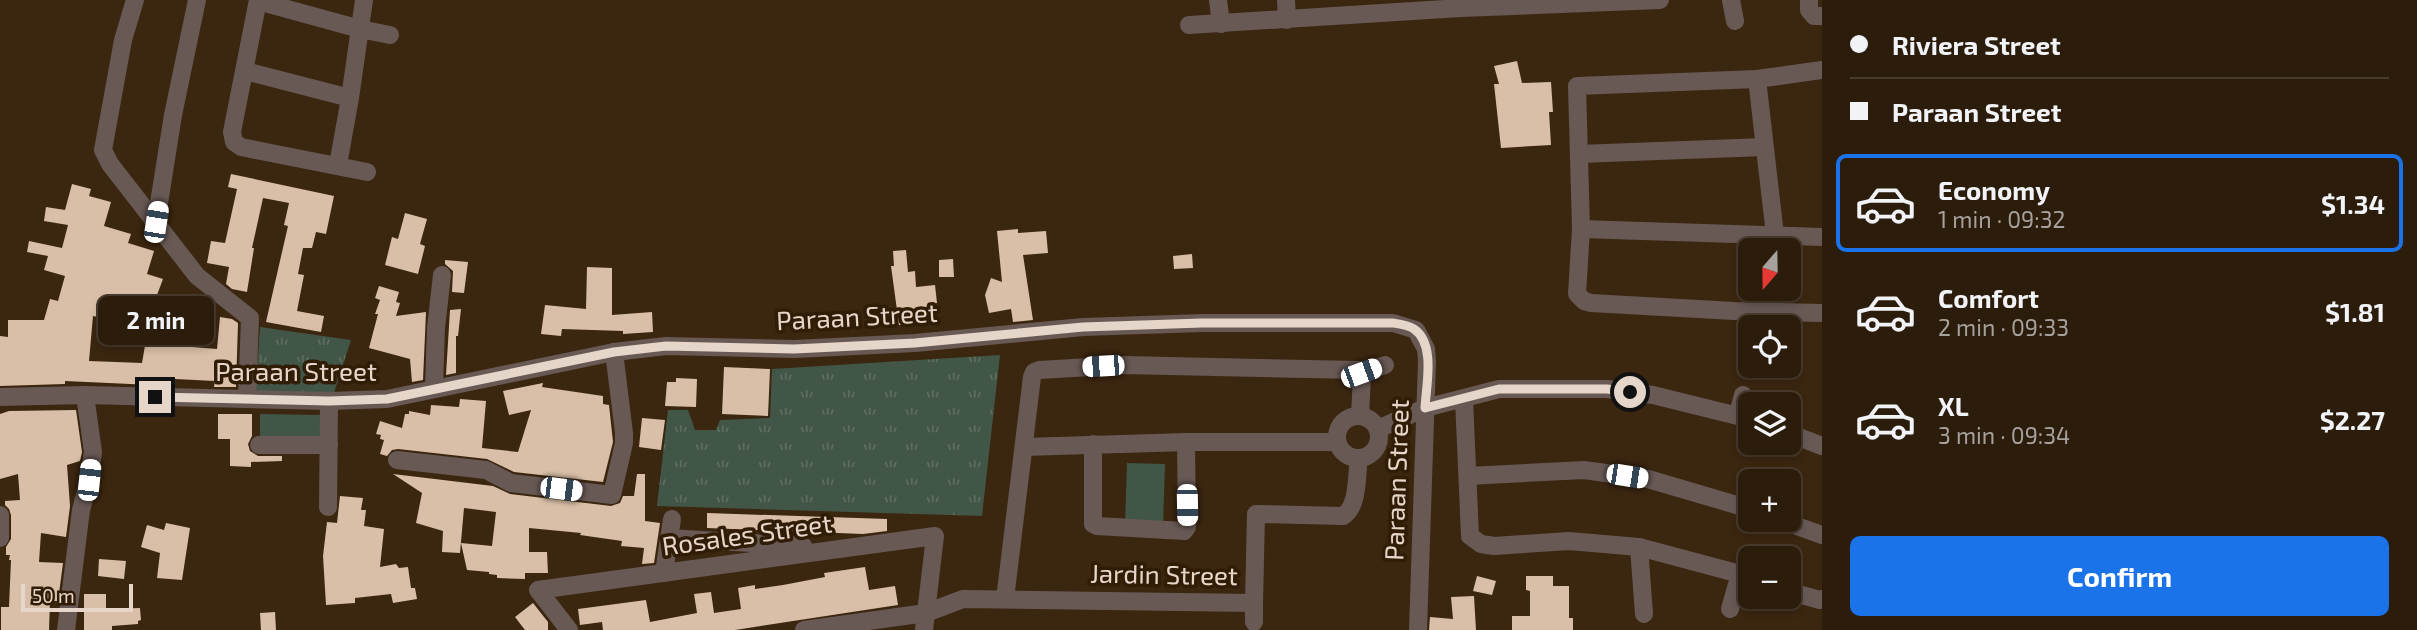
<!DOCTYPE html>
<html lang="en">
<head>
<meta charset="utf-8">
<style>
  :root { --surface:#2c1c0c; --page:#342515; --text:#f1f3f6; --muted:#a6a19d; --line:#483a2d; --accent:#1a73e8 }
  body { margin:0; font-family:"Exo 2",sans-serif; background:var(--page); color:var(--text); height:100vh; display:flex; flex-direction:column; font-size:26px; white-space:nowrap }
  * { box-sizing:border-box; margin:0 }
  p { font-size:23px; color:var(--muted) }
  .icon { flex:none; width:38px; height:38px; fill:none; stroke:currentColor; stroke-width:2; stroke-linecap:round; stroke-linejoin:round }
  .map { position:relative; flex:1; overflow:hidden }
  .side { display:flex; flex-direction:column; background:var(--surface); width:595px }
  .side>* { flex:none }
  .guide { display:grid; align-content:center; height:154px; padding:0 28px; background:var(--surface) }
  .needle { width:46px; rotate:200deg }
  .controls { position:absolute; left:1738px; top:238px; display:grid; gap:14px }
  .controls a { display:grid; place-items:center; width:63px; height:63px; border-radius:10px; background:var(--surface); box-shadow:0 4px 10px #0003,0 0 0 2px var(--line); font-size:35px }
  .scale { position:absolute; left:21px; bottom:18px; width:112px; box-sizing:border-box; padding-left:7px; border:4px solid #e5d6c9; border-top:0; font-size:19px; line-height:24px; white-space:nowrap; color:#e5d6c9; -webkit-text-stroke:5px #311c06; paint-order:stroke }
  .end { position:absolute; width:32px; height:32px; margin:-16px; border:9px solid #e5d6c9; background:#111; box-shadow:0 0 0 4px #111 }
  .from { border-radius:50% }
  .bubble { position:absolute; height:49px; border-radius:10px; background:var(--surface); box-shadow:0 4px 10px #0003,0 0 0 2px var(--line); font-size:23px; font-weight:700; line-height:49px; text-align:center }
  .car { position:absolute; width:21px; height:42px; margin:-21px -10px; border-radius:9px; box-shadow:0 0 5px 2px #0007; background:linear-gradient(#fff 24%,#345 0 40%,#fff 0 76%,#345 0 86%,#fff 0) }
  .guide b { display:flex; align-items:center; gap:24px; height:66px; font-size:26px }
  .guide b+b { border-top:2px solid var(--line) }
  .guide i { width:18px; height:18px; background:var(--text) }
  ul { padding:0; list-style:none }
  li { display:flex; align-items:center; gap:21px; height:98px; margin:0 14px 10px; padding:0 14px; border:4px solid transparent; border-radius:10px }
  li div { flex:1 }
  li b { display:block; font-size:26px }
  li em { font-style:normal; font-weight:700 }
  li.on { border-color:var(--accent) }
  li>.icon { width:63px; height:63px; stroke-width:1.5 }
  .button { display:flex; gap:14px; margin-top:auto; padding:14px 28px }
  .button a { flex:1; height:80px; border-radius:10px; background:var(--accent); color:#fff; font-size:28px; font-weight:700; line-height:80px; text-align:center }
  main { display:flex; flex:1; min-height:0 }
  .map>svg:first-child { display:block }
  .grass { fill:url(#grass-tufts) }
  .pitch { fill:#415647 }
  .building { fill:#d9bfa7; fill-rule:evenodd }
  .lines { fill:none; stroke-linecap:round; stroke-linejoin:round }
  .minor { stroke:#685955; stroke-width:18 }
  .tertiary { stroke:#685955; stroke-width:18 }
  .route { stroke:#e5d6c9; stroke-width:9 }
  .labels { text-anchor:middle; stroke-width:7; stroke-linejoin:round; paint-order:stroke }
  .street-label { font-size:26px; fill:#e5d6c9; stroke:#311c06 }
</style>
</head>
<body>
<main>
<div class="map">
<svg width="1822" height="630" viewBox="0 0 1822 630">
  <defs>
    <pattern id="grass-tufts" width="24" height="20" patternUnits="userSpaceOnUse" patternTransform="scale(1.75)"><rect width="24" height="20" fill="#415647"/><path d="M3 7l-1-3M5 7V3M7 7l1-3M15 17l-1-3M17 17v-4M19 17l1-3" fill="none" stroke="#5c6e60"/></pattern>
  </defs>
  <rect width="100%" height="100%" fill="#3b2610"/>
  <!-- grass -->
  <g class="grass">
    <polygon points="260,327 351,340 331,402 255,398"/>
    <polygon points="1000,355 982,516 657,506 668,410 688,410 695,430 716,430 720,420 770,418 772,369"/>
  </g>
  <!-- pitch -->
  <g class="pitch">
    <polygon points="260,414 321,415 321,441 260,440"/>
    <polygon points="1127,463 1165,464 1163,526 1125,525"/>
  </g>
  <!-- building -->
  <g class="building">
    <polygon points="1517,61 1522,83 1551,82 1553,112 1549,112 1551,145 1501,148 1494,84 1499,84 1494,66"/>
    <polygon points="231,174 334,196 326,234 316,232 312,248 303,248 298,274 304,275 297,311 324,316 321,332 266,322 288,226 284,225 289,203 263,198 252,248 254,248 247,292 232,289 226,284 229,267 207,263 211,241 225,243 237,189 228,187"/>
    <path d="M 72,184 L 91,189 L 89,196 L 111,202 L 104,226 L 131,234 L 128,243 L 154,251 L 147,274 L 163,279 L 157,295 L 190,302 L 183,334 L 192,335 L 192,347 L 217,349 L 220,317 L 232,319 L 238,323 L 236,387 L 214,387 L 215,381 L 175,379 L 174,386 L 65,381 L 65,384 L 0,386 L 0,336 L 8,337 L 8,320 L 44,320 L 50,299 L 58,301 L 65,276 L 44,270 L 48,256 L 27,252 L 29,241 L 62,248 L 68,225 L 44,221 L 46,207 L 65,210 ZM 93,316 L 148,328 L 142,363 L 89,361 Z"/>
    <polygon points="405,213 427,219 420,244 425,246 418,274 385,265 392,237 398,239"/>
    <polygon points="1018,229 1018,233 1046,231 1048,253 1023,255 1033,320 1013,322 1011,309 989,313 985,295 991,278 1002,282 997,231"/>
    <polygon points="906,250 908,272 915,271 916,287 935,285 937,303 928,304 930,322 899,325 891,266 894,266 893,251"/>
    <polygon points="1192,254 1193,268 1174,269 1173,256"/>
    <polygon points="953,259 954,277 939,277 939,260"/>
    <polygon points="445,260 468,262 464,293 452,292 453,271 445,264"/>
    <polygon points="587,267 612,268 612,315 652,312 653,332 623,334 623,331 562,329 561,336 541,334 545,305 586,309"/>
    <polygon points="379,286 399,292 396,302 400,303 396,316 426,312 423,380 412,382 410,359 369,348 378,314 375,314 380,300 375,298"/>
    <polygon points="461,309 458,336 456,336 456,373 446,375 450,310"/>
    <polygon points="724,367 770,369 768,416 722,414"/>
    <polygon points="676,378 697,379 696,407 665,406 667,382 676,382"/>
    <polygon points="543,383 542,387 603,396 603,404 609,405 613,442 603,482 514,472 487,459 398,449 392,450 387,456 380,454 384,440 380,439 381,435 376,434 380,421 402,428 405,414 409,414 409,411 430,415 431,405 459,407 460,399 486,401 482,448 518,452 531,410 509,415 503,391"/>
    <polygon points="76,410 82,452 80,461 67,465 70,506 66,537 41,533 39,562 63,563 58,601 50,601 49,630 1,630 1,607 9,607 11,560 9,560 10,555 6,555 6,547 11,539 11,515 9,509 5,505 5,501 20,500 18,474 0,479 0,414 9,411"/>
    <polygon points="218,414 252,414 252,436 248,444 250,451 258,456 282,456 282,461 251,462 251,467 230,466 230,439 218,439"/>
    <polygon points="642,418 665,420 661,450 639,447"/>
    <polygon points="393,474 493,486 510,494 611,506 620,503 623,496 634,496 637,474 645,474 645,521 660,523 654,563 642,564 644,548 621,546 622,541 580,535 581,533 529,528 529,552 547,552 548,573 525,573 525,579 497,578 497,575 489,574 489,572 467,570 461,543 492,546 496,512 464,508 460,553 442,552 443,531 416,523 422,493"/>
    <polygon points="340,496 363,498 361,510 366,510 364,526 384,529 380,567 396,564 399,568 408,567 411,588 415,588 417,599 393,603 391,594 355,598 355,603 326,605 323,556 327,522 337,523"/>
    <polygon points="707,513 887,519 887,531 863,534 707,528"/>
    <polygon points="166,523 190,528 182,580 157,578 160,553 141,547 147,525 164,530"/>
    <polygon points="99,559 126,561 124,579 98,576"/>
    <polygon points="865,567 869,590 895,586 898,605 735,630 603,630 602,622 580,625 578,609 646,600 650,622 697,613 694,594 711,592 714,613 741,609 738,588 755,585 755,589 783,585 825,577 824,573"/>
    <polygon points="1477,576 1496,581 1492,595 1473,591"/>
    <polygon points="1526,576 1553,576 1553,586 1569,586 1569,618 1573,618 1573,630 1512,630 1512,616 1530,616 1530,591 1526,590"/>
    <polygon points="84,594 106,594 106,609 140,608 141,620 138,621 138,624 112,626 112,630 84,630"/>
    <polygon points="1474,596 1476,630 1429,630 1430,617 1453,619 1451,597"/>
    <polygon points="533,603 548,622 548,630 525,630 515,617"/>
    <polygon points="275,612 276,630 261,630 260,613"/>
  </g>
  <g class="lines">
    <!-- minor -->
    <g class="minor">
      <polyline points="135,0 123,40 103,150 110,164 197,276 250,318 247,398"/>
      <polyline points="258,0 232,132 234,142 241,147 367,172"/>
      <polyline points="1218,0 1221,24"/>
      <polyline points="1286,0 1287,20"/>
      <polyline points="1731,0 1735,21"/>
      <polyline points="1809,0 1809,10 1814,16 1822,16"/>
      <polyline points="258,1 360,29 390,35"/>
      <polyline points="1189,25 1461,8 1660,0"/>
      <polyline points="1822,70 1757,79 1577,86 1581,229 1577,294 1584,301 1591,303 1734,311 1822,313"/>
      <polyline points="245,71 350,98"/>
      <polyline points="1757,79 1775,235"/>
      <polyline points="1579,154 1764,147"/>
      <polyline points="338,165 350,98 364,0"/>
      <polyline points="156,222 173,115 197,0"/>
      <polyline points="1581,229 1822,237"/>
      <polyline points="1361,373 1385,365"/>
      <polyline points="434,388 436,328 442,275"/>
      <polyline points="0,397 85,395 329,401 387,399 614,352 666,346 795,349 915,343 1083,327 1202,323 1393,323 1416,330 1426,349 1427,361 1418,630"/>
      <polyline points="1464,399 1470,536 1481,544 1494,546 1569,541 1639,547"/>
      <polyline points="1738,414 1743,395"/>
      <circle cx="1358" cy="437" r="21"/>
      <polyline points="1378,429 1425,408 1499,389 1607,389 1653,395 1750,419"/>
      <polyline points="1788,433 1822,446"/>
      <polyline points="1093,444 1093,524 1097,526 1184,531 1187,527 1186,442"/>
      <polyline points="259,445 329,445"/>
      <polyline points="1024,447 1186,442 1336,442"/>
      <polyline points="397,460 486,470 511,483 612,495 624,443 624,433 614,352"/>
      <polyline points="1468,476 1584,470 1648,479 1750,509"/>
      <polyline points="328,507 329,401"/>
      <polyline points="1780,520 1822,535"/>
      <polyline points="669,538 803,546"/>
      <polyline points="664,573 672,519"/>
      <polyline points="1788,591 1820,600 1822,599"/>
      <polyline points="1005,599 1032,377 1034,372 1039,370 1124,365 1357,370 1362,376 1360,416"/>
      <polyline points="1644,614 1639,547 1740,574 1730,609"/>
      <polyline points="1254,622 1254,603"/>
      <polyline points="66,630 81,510 89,480 93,452 85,395"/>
      <polyline points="569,630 538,590 935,536 924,630"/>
      <path d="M 804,630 L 926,613 L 963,599 L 1254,603 L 1256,514 L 1343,516 C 1359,506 1356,476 1359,459"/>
    </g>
    <!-- tertiary -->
    <polyline class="tertiary" points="0,515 0,538"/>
  </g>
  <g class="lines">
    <!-- route -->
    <path class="route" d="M 155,397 L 329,401 L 387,399 L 614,352 L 666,346 L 794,349 L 915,343 L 1083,327 L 1202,323 L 1393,323 C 1400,324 1408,325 1414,329 C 1436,344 1426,386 1425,408 L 1499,389 L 1607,389 L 1630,392"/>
  </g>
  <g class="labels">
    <!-- street labels -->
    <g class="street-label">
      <text transform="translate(857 317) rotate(-3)" y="9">Paraan Street</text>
      <text x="296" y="381">Paraan Street</text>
      <text transform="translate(1397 480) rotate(-88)" y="9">Paraan Street</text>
      <text transform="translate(747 535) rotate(-8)" y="9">Rosales Street</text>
      <text transform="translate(1164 575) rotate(1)" y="9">Jardin Street</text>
    </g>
  </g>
</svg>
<div class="controls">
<a><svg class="needle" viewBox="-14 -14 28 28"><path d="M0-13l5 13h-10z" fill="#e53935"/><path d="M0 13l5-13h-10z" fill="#a6a19d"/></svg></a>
<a><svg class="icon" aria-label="locate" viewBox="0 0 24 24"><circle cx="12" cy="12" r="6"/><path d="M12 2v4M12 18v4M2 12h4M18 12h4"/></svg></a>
<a><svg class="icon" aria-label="layers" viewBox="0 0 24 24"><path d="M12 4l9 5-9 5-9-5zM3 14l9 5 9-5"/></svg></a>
<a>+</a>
<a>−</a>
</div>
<div class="scale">50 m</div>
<i class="end from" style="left:1630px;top:392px"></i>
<i class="end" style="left:155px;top:397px"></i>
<div class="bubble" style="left:98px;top:296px;width:116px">2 min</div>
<i class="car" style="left:156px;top:222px;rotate:9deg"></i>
<i class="car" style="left:1103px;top:366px;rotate:267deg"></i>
<i class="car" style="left:1361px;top:373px;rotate:70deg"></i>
<i class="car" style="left:1627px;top:476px;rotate:99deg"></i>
<i class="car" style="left:89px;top:480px;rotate:6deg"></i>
<i class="car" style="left:561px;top:489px;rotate:97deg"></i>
<i class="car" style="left:1187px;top:505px;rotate:179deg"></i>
</div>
<section class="side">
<div class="guide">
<b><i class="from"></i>Riviera Street</b>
<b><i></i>Paraan Street</b>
</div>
<ul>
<li class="on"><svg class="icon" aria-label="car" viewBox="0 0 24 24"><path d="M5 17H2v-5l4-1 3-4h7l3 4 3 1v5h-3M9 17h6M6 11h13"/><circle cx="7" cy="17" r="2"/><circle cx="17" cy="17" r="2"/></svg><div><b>Economy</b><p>1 min · 09:32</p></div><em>$1.34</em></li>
<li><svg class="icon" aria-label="car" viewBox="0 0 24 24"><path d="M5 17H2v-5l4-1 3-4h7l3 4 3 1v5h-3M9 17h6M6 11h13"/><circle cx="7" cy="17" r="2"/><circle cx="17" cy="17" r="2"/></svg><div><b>Comfort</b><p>2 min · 09:33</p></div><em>$1.81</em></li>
<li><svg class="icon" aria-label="car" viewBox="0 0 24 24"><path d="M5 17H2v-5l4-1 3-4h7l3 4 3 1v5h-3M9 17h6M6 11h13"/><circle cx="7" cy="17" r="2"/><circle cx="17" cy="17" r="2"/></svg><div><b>XL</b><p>3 min · 09:34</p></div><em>$2.27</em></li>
</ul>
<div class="button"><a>Confirm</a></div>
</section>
</main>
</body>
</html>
